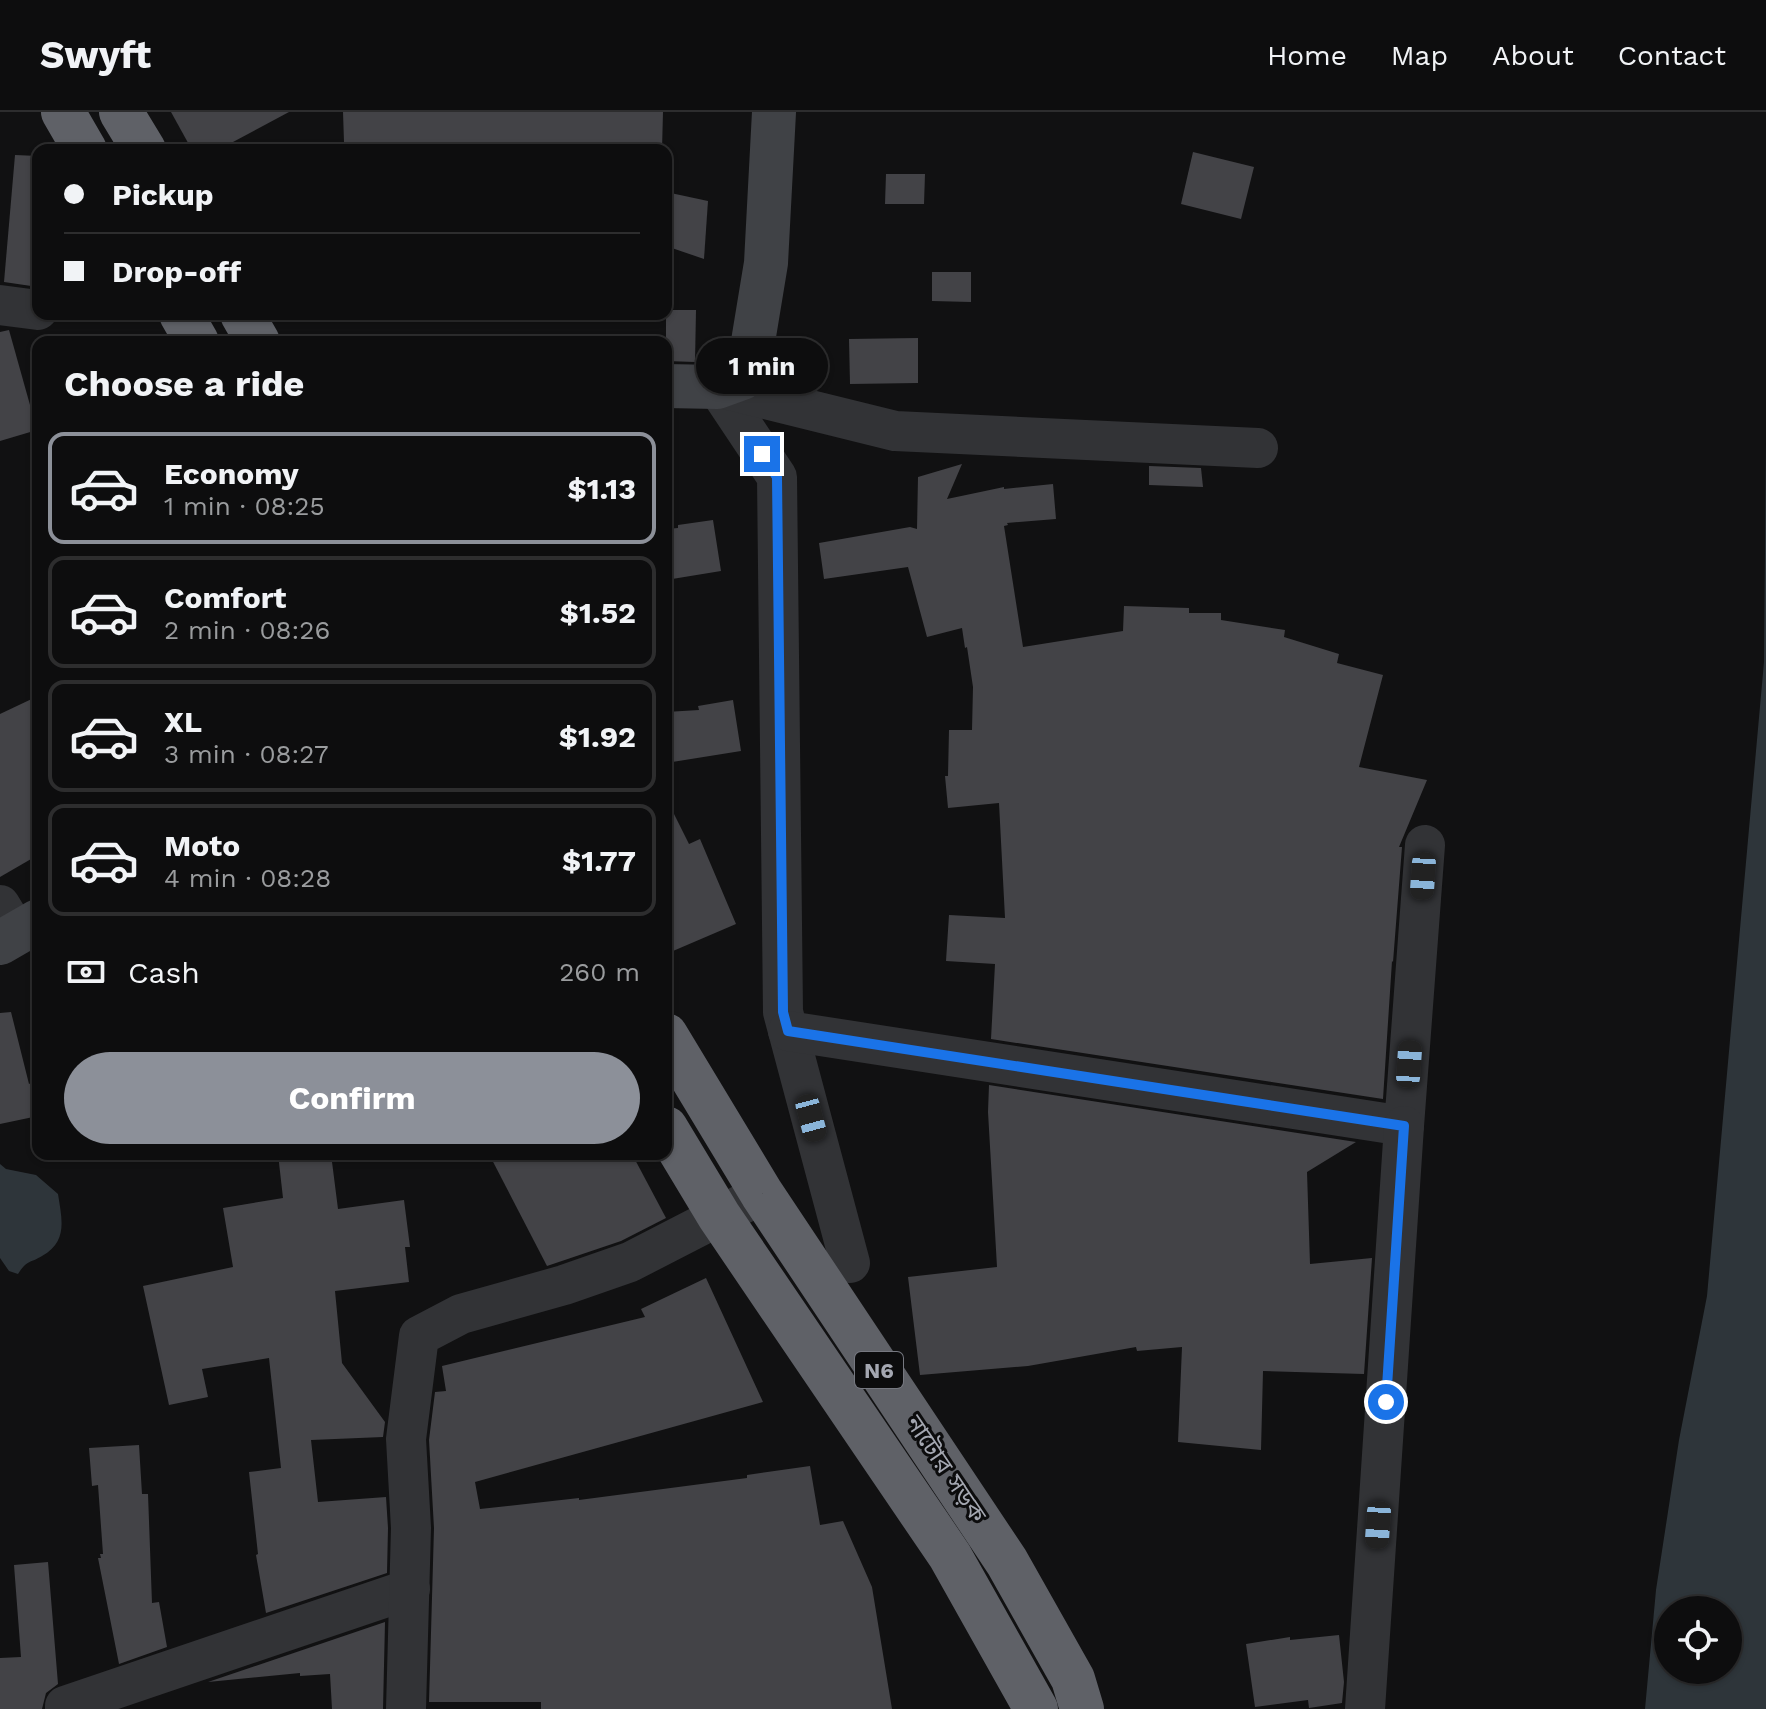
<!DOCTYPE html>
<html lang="en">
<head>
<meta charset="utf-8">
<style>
  :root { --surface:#0d0d0e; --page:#1b1b1c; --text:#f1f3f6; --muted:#9a9c9e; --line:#2d2d2e; --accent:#8c9099 }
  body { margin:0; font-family:"Work Sans","Noto Sans Bengali",sans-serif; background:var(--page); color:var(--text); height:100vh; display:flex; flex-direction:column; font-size:30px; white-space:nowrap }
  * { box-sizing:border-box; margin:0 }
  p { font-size:26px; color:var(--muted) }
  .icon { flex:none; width:44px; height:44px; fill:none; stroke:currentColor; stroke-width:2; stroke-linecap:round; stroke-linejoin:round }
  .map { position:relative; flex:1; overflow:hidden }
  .side { position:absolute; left:32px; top:224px; width:640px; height:824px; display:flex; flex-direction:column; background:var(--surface); border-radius:16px; box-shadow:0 2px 6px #0004,0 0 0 2px var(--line) }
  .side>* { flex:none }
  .top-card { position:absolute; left:32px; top:32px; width:640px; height:176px; border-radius:16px; box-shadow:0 2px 6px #0004,0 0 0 2px var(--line); display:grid; align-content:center; height:176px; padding:0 32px; background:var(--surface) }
  .fabs { position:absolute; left:1654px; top:1484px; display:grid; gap:16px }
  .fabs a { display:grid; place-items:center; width:88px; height:88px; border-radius:50%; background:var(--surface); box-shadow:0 2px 6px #0004,0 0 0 2px var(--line); font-size:40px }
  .end { position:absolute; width:36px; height:36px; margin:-18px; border:10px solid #1a73e8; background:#fff; box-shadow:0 0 0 4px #fff }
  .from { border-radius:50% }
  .bubble { position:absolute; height:56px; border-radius:28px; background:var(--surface); box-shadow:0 2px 6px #0004,0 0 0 2px var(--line); font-size:26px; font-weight:700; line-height:56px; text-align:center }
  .car { position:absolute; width:24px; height:48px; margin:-24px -12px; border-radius:10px; box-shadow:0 0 6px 2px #0007; background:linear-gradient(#222 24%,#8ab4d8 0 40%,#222 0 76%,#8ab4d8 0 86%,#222 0) }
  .top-card b { display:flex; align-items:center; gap:28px; height:76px; font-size:30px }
  .top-card b+b { border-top:2px solid var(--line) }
  .top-card i { width:20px; height:20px; background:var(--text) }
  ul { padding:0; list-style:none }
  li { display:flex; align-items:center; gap:24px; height:112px; margin:0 16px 12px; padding:0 16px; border:4px solid var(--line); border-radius:16px }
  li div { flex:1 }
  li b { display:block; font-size:30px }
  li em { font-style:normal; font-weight:700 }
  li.selected { border-color:var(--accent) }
  li>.icon { width:72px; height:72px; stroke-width:1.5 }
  h2 { padding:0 32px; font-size:36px; line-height:96px }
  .pay { display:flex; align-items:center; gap:20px; height:88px; padding:0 32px; font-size:30px }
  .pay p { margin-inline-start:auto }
  .action { display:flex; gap:16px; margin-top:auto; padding:16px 32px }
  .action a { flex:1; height:92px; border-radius:48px; background:var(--accent); color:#fff; font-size:32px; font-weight:700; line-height:92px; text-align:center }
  header { display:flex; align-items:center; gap:48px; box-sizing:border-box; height:112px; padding:0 40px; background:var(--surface); border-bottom:2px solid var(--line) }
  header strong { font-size:38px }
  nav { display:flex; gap:44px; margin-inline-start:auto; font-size:28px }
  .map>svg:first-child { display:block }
  .water { fill:#2e353a; fill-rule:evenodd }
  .building { fill:#434347 }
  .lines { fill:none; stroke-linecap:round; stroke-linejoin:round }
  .street { stroke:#323336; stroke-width:40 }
  .secondary { stroke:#404246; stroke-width:44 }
  .highway { stroke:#5f6167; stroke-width:44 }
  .route { stroke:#1a73e8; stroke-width:10 }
  .labels { text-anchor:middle; stroke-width:6; stroke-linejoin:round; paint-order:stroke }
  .shield { fill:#0c0c0d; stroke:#767880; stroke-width:2 }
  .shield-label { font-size:22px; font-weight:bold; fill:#a4a7b1 }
  .street-label { font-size:24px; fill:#a4a7b1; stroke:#0c0c0d }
</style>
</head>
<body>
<header>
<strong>Swyft</strong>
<nav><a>Home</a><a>Map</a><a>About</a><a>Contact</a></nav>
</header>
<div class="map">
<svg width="1766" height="1597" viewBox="0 0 1766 1597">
  <rect width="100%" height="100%" fill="#111112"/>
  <!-- water -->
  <g class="water">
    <path d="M 1766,331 L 1766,1597 L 1645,1597 L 1656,1478 L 1679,1328 L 1707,1184 L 1764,550 ZM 1668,1498 L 1728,1498 L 1728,1558 L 1668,1558 Z"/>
    <path d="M 0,1052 L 6,1057 L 36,1063 L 58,1082 C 62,1108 68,1129 42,1144 C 29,1152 28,1147 18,1162 L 9,1159 L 0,1146 Z"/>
  </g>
  <!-- building -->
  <g class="building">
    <polygon points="171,0 289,0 218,38 192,38"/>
    <polygon points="343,0 663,0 662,38 404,38 403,30 344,30"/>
    <polygon points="1193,40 1254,55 1241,107 1181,92"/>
    <polygon points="15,43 38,44 38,175 4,170"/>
    <polygon points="886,62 925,62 924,92 885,92"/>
    <polygon points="666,80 708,89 704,147 666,134"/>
    <polygon points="932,160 971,160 971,190 932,189"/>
    <polygon points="666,198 696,198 695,250 666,249"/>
    <polygon points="9,218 37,318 0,329 0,220"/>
    <polygon points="918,226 918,271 850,272 849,227"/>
    <polygon points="962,352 947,387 1004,375 1004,377 1053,372 1056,407 1007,411 1008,413 1004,414 1023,535 1123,519 1124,494 1189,496 1189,501 1221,501 1221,508 1285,518 1284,525 1339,542 1337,551 1383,563 1359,655 1427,668 1399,735 1402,735 1393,850 1392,849 1383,987 991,927 995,852 946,849 949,803 1005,806 999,691 948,696 945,664 948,664 949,618 972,618 973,575 967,535 965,536 962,516 927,525 908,455 824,467 819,431 910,415 917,417 918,365"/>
    <polygon points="1149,354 1201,356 1203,375 1149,373"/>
    <polygon points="713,408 721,459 666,468 666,417 678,416 678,413"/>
    <polygon points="38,584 38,743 0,765 0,602"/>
    <polygon points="733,588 741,639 666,651 666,600 699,598 698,594"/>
    <polygon points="666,686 689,732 700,727 736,812 666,842"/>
    <polygon points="11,900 29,972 31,971 38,1004 0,1012 0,901"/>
    <polygon points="989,973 1356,1030 1307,1060 1310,1152 1372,1146 1364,1262 1263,1259 1261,1338 1178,1330 1182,1235 1137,1239 1136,1235 1028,1254 920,1263 908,1165 997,1155 988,1000"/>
    <polygon points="278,1042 331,1042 338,1097 404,1088 410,1135 405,1135 409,1170 335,1179 342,1251 385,1310 383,1325 311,1328 318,1390 386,1385 388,1416 387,1461 266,1501 256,1443 258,1442 249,1360 281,1356 269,1246 202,1257 208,1285 169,1293 143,1174 233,1155 223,1096 283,1086"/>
    <polygon points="489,1042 632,1042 666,1106 621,1129 547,1154"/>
    <polygon points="706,1166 763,1290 475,1370 480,1397 579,1386 579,1388 747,1366 747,1363 810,1354 820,1413 843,1409 872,1475 892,1597 541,1597 541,1590 429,1590 434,1416 429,1328 435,1280 446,1279 442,1254 645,1205 641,1197"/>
    <polygon points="139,1333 142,1382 148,1382 152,1491 159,1490 167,1535 119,1552 98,1446 101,1446 100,1442 103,1442 98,1373 92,1374 89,1336"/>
    <polygon points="48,1450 58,1572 46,1581 42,1597 0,1597 0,1546 21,1545 14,1453"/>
    <polygon points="385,1510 383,1597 332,1597 330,1562 300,1564 300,1561 208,1570"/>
    <polygon points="1339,1523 1344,1570 1342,1591 1309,1596 1308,1588 1255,1595 1246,1532 1290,1525 1290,1528"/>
  </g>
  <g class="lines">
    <!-- street -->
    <g class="street">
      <polyline points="0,193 38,198"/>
      <polyline points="717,275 777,365 783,900 850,1151"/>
      <polyline points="717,275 895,319 1258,336"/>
      <polyline points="0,793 17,821"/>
      <polyline points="788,919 1404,1014 1425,733"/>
      <polyline points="65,1597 65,1594 410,1477"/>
      <polyline points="406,1597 411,1416 406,1327 419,1224 461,1202 564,1173 630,1150 762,1082"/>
      <polyline points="1365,1597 1404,1014"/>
    </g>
    <!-- secondary -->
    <g class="secondary">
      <polyline points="666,274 717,275 742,266 750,248 766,151 774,0"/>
      <polyline points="0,831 38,809"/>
    </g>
    <!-- highway -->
    <g class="highway">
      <polyline points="63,0 85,38"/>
      <polyline points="121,0 144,38"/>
      <polyline points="181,202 197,230"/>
      <polyline points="242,202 258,230"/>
      <polyline points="666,923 762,1082 1007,1450 1073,1567 1082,1597"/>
      <polyline points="666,1016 719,1104 950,1444 1036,1597"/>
    </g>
  </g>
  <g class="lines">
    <!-- route -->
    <polyline class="route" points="762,342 777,365 783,900 788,919 1404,1014 1386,1290"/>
  </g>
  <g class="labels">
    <!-- shield labels -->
    <rect class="shield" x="855" y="1240" width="48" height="36" rx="6"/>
    <g class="shield-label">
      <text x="879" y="1266">N6</text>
    </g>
    <!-- street labels -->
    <g class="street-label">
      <text transform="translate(946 1357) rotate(56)" y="8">নাটোর সড়ক</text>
    </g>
  </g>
</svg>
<div class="fabs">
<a><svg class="icon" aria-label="locate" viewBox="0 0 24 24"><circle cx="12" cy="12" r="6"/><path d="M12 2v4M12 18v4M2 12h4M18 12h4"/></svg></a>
</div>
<i class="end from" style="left:1386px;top:1290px"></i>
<i class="end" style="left:762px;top:342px"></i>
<div class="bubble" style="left:696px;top:226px;width:132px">1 min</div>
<i class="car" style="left:1423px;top:764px;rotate:184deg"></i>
<i class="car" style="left:1409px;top:952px;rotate:4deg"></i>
<i class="car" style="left:811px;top:1006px;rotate:165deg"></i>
<i class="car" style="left:1378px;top:1413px;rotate:184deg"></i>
<div class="top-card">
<b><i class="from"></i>Pickup</b>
<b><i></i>Drop-off</b>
</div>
<section class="side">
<h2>Choose a ride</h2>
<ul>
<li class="selected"><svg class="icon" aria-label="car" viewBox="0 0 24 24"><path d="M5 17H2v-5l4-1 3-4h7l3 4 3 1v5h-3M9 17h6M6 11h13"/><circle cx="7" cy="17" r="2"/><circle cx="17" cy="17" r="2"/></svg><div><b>Economy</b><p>1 min · 08:25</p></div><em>$1.13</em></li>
<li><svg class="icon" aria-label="car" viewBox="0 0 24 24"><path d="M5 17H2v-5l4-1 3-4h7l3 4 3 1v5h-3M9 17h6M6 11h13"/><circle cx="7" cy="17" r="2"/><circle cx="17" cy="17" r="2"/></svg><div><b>Comfort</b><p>2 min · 08:26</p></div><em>$1.52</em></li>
<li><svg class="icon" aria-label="car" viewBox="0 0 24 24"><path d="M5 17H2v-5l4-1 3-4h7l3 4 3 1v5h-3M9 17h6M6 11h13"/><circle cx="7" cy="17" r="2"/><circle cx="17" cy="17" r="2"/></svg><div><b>XL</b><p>3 min · 08:27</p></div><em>$1.92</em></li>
<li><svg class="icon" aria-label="car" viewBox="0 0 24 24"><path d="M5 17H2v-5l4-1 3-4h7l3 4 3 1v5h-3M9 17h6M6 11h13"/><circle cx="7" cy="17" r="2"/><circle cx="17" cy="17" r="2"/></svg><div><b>Moto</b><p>4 min · 08:28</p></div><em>$1.77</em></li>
</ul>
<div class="pay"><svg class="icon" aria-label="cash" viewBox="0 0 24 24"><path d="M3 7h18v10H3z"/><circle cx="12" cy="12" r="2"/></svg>Cash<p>260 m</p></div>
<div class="action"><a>Confirm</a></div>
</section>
</div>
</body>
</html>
